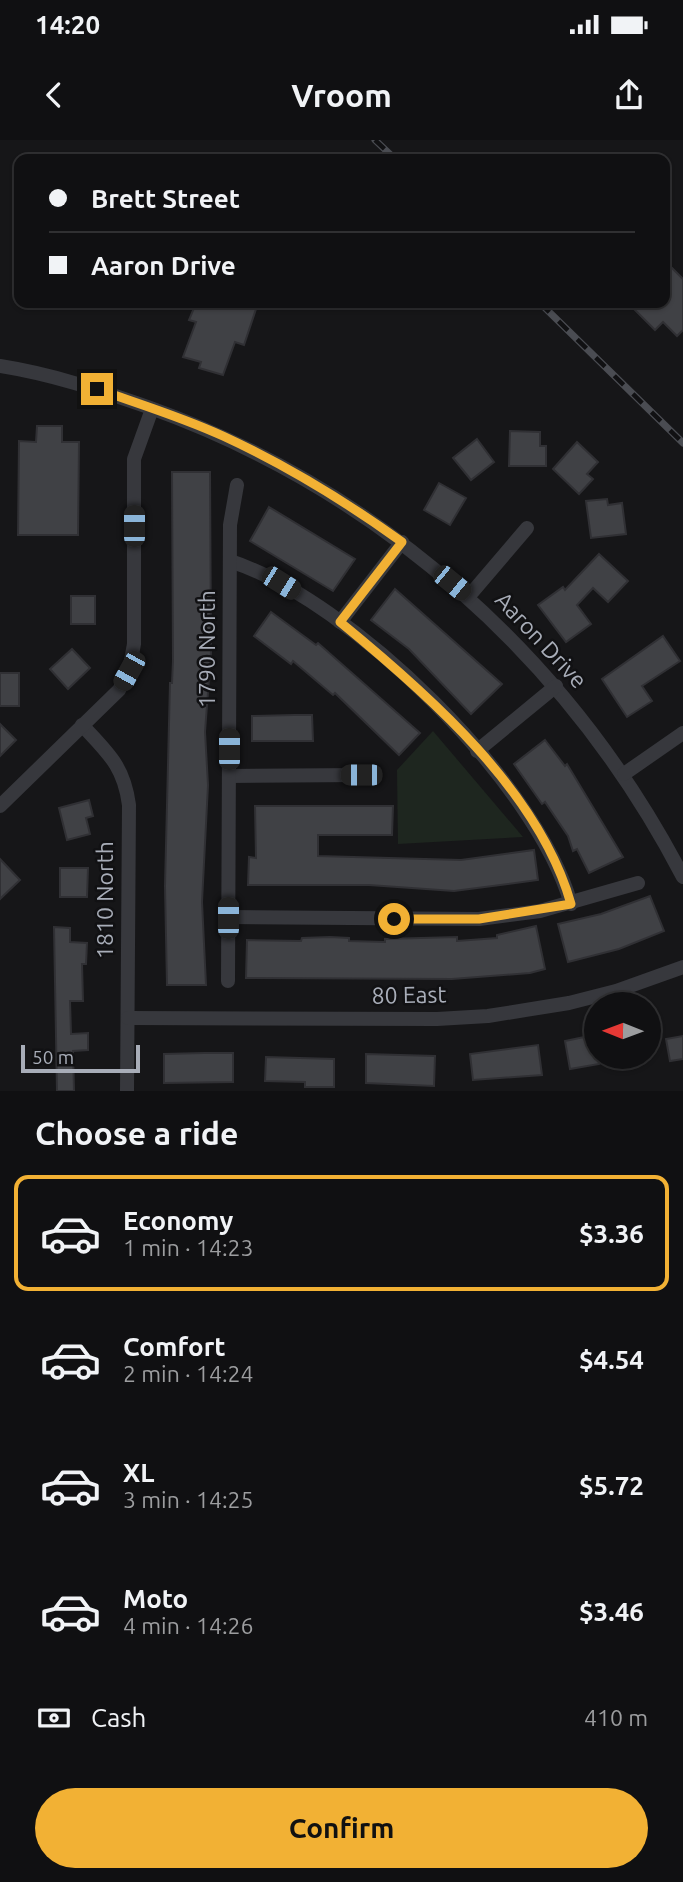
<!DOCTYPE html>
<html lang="en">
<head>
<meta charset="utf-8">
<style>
  :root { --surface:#101012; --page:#19191b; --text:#f1f3f6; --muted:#9c9d9f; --line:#303032; --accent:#f2b134 }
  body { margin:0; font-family:Ubuntu,sans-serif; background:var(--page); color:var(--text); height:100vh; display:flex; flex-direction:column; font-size:26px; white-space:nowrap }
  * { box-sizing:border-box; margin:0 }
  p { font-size:23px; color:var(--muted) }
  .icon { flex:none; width:38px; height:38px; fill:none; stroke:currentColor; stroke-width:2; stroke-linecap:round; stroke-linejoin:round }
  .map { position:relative; height:951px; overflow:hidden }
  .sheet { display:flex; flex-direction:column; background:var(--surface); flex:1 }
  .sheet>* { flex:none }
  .banner { position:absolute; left:14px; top:14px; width:656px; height:154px; border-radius:14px; box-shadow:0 2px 5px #0004,0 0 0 2px var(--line); display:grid; align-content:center; height:154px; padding:0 35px; background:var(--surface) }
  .needle { width:46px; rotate:271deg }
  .fabs { position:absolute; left:584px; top:852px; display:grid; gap:14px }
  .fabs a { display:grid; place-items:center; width:77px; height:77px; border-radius:50%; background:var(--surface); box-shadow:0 2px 5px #0004,0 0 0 2px var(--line); font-size:35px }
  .scale { position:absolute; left:21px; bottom:18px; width:119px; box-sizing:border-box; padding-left:7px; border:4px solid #a8adb8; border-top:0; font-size:19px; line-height:24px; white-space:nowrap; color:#a8adb8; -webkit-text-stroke:5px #111113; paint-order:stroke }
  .end { position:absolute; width:32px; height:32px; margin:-16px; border:9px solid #f2b134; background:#111; box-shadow:0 0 0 4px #111 }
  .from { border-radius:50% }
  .car { position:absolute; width:21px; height:42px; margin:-21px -10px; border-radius:9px; box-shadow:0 0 5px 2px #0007; background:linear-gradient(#222 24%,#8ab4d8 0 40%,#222 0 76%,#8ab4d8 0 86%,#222 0) }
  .banner b { display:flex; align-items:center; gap:24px; height:66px; font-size:26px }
  .banner b+b { border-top:2px solid var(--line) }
  .banner i { width:18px; height:18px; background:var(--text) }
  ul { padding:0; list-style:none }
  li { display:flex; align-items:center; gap:21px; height:116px; margin:0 14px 10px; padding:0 21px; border:4px solid transparent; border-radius:14px }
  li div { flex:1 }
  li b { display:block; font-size:26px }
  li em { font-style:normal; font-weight:700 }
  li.current { border-color:var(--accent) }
  li>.icon { width:63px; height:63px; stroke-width:1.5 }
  h2 { padding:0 35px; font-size:32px; line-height:84px }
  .pay { display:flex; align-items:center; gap:18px; height:77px; padding:0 35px; font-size:26px }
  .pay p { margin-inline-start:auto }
  .action { display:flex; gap:14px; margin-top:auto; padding:14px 35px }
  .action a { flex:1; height:80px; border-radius:42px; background:var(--accent); color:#111; font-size:28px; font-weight:700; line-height:80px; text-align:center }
  .status { display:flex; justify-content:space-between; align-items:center; height:49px; padding:0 35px; background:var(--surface); direction:ltr }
  .status svg { height:19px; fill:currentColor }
  header { display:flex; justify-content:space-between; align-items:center; height:91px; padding:0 35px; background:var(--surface); font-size:32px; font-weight:700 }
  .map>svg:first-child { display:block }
  .green { fill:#1e261f }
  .building { fill:#404145; stroke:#303034; stroke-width:2 }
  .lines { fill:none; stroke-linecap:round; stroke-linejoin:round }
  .minor { stroke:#37383d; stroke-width:14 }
  .rail-casing { stroke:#4a4c52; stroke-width:7 }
  .rail { stroke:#111113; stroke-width:4.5; stroke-dasharray:13; stroke-linecap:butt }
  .route { stroke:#f2b134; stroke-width:9 }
  .labels { text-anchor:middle; stroke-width:5; stroke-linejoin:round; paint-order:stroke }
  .street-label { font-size:23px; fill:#a8adb8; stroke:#111113 }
</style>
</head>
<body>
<div class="status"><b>14:20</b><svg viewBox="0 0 49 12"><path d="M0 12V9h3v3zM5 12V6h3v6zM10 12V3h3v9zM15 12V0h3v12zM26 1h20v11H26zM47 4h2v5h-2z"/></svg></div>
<header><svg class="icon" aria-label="back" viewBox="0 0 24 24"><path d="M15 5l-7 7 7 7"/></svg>Vroom<svg class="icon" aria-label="share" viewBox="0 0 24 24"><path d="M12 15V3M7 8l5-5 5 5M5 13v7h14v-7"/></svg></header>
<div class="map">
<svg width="683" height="951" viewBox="0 0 683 951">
  <rect width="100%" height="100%" fill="#161618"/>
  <!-- green -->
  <polygon class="green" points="433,591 523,697 398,704 397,630"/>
  <!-- building -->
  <g class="building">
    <polygon points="665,121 683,139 683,190 677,196 663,182 655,190 628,163 665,163"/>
    <polygon points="196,163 258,163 244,205 235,202 223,235 199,228 201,222 183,217 196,182 189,180"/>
    <polygon points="37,286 62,286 62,302 79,302 78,395 18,395 19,301 36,302"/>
    <polygon points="510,291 540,292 540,306 546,306 546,326 509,326"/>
    <polygon points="477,299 494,322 471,340 453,318"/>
    <polygon points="577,302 598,322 587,334 593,339 579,354 553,329"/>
    <polygon points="172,332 210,332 211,512 205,592 208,645 202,762 206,845 167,845 165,746 170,543 172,543 173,521"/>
    <polygon points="439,343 466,358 450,385 424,370"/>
    <polygon points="607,359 608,365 622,363 626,394 591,398 586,361"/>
    <polygon points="269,367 355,419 333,451 250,401"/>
    <polygon points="599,414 628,441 608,462 593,448 577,465 591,484 566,502 538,465 563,447 565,450"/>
    <polygon points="395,449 502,544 471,574 409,509 371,480"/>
    <rect x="71" y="456" width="24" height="28"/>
    <polygon points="271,472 316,505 318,503 420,593 399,615 335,553 333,555 293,521 291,524 254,496"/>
    <polygon points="663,496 680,521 642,546 652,561 627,577 602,539"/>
    <polygon points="72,509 90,528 68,549 50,529"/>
    <rect x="0" y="533" width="19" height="33"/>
    <polygon points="294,575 312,575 313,601 252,601 252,576"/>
    <polygon points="0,584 16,600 0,616"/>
    <polygon points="545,600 565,626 567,624 623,717 589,733 577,709 573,711 568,696 545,662 542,664 514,624"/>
    <polygon points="89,660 93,676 86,678 90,694 67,700 59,668"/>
    <polygon points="255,666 393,666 392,695 318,695 318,716 461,720 534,710 538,740 454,751 369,745 248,745 249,717 256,718"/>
    <polygon points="0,719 20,740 0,759"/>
    <polygon points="60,728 88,728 87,757 60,757"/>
    <polygon points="650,756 664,791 619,809 568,822 558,784 601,774"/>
    <polygon points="536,786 545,829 530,833 452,839 246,838 247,800 301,801 302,798 330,797 349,798 349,801 385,802 385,799 457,797 457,801 497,798 497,795"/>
    <polygon points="54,787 70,788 70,802 87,803 86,824 82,824 83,861 70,861 71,894 88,893 88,910 73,911 74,951 57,951"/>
    <polygon points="594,895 599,924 570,929 565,901"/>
    <polygon points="683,896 683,919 670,921 666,899"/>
    <polygon points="538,905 542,935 473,940 470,914"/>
    <polygon points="204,913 233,913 233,942 164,943 164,914"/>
    <polygon points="366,914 435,916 434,946 366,943"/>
    <polygon points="266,917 334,919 334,947 305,947 305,942 265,941"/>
  </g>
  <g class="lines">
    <!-- minor -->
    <g class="minor">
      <path d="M 0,226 C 51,234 99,250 148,267 C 380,350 569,518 683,737"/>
      <path d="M 230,421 C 351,460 536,641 571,764"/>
      <polyline points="469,456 527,388"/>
      <polyline points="340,482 402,402"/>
      <path d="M 82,585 C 108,613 124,626 129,665 L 127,951"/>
      <polyline points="477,611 556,546"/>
      <polyline points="624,634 683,593"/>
      <polyline points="229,636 361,635"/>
      <polyline points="0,666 119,550 129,531 134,504 134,319 152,269"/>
      <polyline points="228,777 479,779 540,771 638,743"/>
      <polyline points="228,841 230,385 237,345"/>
      <polyline points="128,878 437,879 488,876 569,863 616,851 683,827"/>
    </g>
    <defs>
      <g id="rail">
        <polyline points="375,0 395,19"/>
        <polyline points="540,163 683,303"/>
      </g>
    </defs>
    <!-- rail casing -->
    <use href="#rail" class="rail-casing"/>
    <!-- rail -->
    <use href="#rail" class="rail"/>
  </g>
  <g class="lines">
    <!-- route -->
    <path class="route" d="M 97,249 C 139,264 182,277 223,296 C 286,325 345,361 402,402 L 340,482 C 428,554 539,651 571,764 L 479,779 L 394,779"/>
  </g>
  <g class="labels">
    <!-- street labels -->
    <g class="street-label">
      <text transform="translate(541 500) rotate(47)" y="8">Aaron Drive</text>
      <text transform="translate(207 509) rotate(-90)" y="8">1790 North</text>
      <text transform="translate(105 760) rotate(-90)" y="8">1810 North</text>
      <text transform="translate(409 855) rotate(-1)" y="8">80 East</text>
    </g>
  </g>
</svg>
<div class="fabs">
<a><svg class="needle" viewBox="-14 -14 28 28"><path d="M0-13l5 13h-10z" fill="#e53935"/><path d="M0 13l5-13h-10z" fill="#9c9d9f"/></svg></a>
</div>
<div class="scale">50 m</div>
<i class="end from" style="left:394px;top:779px"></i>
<i class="end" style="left:97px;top:249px"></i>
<i class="car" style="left:134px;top:386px;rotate:0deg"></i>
<i class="car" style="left:281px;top:443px;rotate:122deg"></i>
<i class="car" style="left:452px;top:443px;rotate:129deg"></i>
<i class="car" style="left:129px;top:531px;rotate:209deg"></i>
<i class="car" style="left:229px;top:609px;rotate:0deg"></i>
<i class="car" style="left:361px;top:635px;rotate:270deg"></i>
<i class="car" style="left:228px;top:778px;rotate:0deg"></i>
<div class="banner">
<b><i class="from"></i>Brett Street</b>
<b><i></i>Aaron Drive</b>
</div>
</div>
<section class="sheet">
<h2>Choose a ride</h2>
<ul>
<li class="current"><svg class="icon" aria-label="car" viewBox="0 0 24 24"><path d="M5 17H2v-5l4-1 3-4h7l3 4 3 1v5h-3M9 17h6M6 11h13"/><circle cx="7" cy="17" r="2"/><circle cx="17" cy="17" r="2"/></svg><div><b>Economy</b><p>1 min · 14:23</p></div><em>$3.36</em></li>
<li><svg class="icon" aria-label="car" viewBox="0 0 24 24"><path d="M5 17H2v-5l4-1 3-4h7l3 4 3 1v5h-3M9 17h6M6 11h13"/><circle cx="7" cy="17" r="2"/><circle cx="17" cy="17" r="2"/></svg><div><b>Comfort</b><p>2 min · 14:24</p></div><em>$4.54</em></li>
<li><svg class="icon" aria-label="car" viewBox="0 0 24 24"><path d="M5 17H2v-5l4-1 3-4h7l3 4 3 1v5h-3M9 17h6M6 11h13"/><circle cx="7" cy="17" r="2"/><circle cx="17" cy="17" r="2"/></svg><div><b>XL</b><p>3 min · 14:25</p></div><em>$5.72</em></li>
<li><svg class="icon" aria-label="car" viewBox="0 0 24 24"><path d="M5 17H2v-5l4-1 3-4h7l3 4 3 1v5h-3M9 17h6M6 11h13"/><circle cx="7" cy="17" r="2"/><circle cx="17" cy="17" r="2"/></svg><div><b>Moto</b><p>4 min · 14:26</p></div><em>$3.46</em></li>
</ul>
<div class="pay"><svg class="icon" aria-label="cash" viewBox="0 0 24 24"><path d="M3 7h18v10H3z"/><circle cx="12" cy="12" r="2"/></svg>Cash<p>410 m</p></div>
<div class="action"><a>Confirm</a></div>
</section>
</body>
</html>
